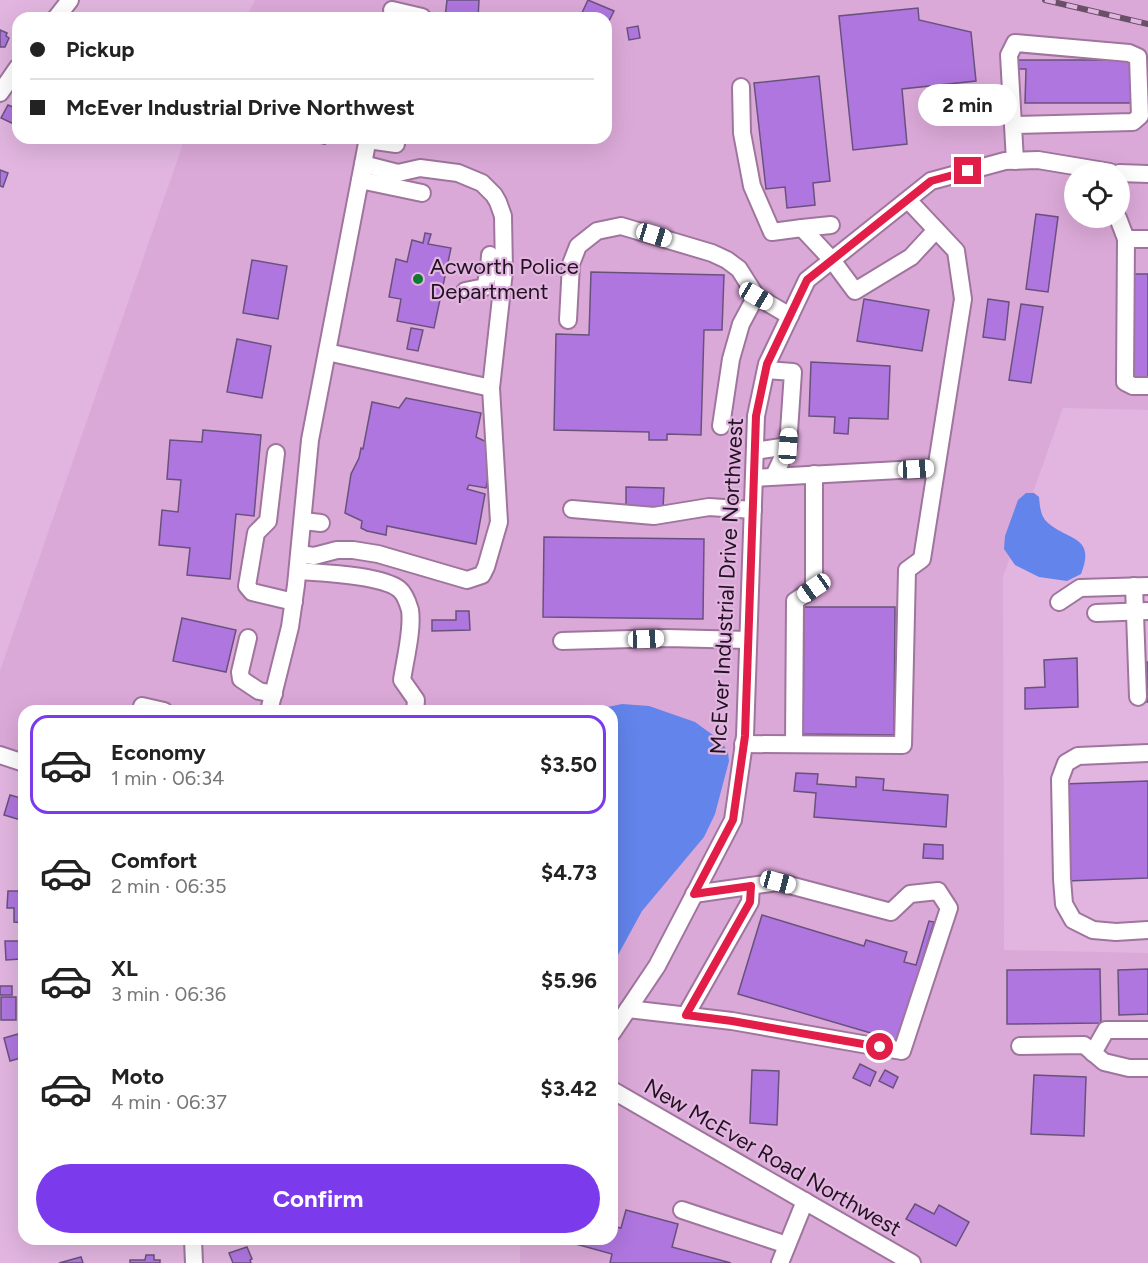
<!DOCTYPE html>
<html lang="en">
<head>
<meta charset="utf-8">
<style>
  :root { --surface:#fff; --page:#f6f6f6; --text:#222; --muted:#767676; --line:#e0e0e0; --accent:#7c3aed }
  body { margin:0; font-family:Figtree,sans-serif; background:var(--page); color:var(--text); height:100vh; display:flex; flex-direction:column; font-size:22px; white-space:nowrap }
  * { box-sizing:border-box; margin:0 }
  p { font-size:20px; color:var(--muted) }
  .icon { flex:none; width:33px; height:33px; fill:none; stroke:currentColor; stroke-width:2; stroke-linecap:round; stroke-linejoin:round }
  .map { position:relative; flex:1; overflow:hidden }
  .side { position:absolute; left:18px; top:705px; width:600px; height:540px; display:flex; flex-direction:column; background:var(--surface); border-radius:18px; box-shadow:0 6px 24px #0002 }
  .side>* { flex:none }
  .top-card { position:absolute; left:12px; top:12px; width:600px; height:132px; border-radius:18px; box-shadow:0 6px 24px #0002; display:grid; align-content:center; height:132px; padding:0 18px; background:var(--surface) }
  .fabs { position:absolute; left:1064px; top:162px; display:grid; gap:12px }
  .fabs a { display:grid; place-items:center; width:66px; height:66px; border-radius:50%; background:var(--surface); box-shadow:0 6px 24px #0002; font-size:30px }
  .end { position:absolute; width:27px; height:27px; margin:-14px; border:8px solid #e11d48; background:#fff; box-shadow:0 0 0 3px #fff }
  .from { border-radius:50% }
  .bubble { position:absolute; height:42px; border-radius:21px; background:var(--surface); box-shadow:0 6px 24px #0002; font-size:20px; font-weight:700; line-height:42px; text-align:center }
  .car { position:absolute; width:18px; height:36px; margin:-18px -9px; border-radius:8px; box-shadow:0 0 4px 2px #0007; background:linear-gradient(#fff 24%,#345 0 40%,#fff 0 76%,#345 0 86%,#fff 0) }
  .top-card b { display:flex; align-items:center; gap:21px; height:57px; font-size:22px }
  .top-card b+b { border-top:2px solid var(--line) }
  .top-card i { width:15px; height:15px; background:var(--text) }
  ul { padding:10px 0 0; list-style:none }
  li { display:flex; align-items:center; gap:18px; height:99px; margin:0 12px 9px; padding:0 6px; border:3px solid transparent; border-radius:18px }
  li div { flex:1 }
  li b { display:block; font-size:22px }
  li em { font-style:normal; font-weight:700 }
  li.current { border-color:var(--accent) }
  li>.icon { width:54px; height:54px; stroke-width:1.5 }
  .action { display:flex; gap:12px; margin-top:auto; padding:12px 18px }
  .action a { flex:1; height:69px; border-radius:36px; background:var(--accent); color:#fff; font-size:24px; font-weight:700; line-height:69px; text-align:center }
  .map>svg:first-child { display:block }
  .built { fill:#dba9d8; fill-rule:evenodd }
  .water { fill:#6284eb }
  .building { fill:#af76df; stroke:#69517e; stroke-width:1.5 }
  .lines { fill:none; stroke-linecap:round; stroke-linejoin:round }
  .minor-casing { stroke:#9f759d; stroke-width:20 }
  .minor { stroke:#fff; stroke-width:16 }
  .rail-casing { stroke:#6a4f69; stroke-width:6 }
  .rail { stroke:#e1b5df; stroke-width:4; stroke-dasharray:11; stroke-linecap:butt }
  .route { stroke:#e11d48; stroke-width:8 }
  .poi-dot { fill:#0c7b31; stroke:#e1b5df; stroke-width:2 }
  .labels { text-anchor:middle; stroke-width:4.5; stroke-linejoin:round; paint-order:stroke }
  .poi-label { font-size:22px; fill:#211121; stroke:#e1b5df; text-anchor:start }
  .street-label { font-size:22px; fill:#211121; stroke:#e1b5df }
</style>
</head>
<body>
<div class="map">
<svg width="1148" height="1263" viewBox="0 0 1148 1263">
  <rect width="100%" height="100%" fill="#e1b5df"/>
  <!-- built -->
  <path class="built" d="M 255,0 L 1148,0 L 1148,410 L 1063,408 L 1003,577 L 1004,950 L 1148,953 L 1148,1263 L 520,1263 L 520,1239 L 612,1239 L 612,711 L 24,711 L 24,770 L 0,756 L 0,671 L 185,138 L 606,138 L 606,18 L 246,18 ZM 1074,172 L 1119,172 L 1119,218 L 1074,218 Z"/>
  <!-- water -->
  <g class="water">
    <path d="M 1026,493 L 1034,493 L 1039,497 C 1040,506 1040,516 1048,523 C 1069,541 1096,536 1081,574 L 1067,581 L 1039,577 L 1015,565 L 1004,549 L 1005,536 L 1018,500 Z"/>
    <polygon points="622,704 649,706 695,722 721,741 728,752 729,761 715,814 704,837 642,911 612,966 612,711 589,711"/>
  </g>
  <!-- building -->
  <g class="building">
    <polygon points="447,0 479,0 478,18 445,18"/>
    <polygon points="588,0 614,11 606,27 606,18 586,18 581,15"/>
    <polygon points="918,8 919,20 971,32 976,81 902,89 907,144 853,150 839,16"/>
    <polygon points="638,26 640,38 629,40 627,28"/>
    <polygon points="0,30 7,33 6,36 9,38 5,47 0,47"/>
    <polygon points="1012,60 1132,60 1132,103 1025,103 1026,69 1012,69"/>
    <polygon points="819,76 830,181 813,183 815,205 787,208 785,187 766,189 754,83"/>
    <polygon points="17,99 18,100 18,126 1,118 8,105 13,107"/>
    <polygon points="293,138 326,138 325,144"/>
    <polygon points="427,138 454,138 453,143"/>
    <polygon points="0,170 8,173 3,187 0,186"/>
    <polygon points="1036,214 1058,217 1048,292 1026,289"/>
    <polygon points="425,233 431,234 428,244 451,248 434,328 397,321 401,299 389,297 396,259 407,262 412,240 423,243"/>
    <polygon points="252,260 287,266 278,319 243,313"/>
    <polygon points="591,272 724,275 722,330 704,330 701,435 667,434 667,440 649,440 649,432 554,430 556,334 589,335"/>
    <rect x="1131" y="274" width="17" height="107"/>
    <polygon points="864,299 929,310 922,351 857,341"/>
    <polygon points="988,299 1009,302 1005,340 983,337"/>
    <polygon points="1021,304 1043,307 1031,383 1009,380"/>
    <polygon points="411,328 423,330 418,351 407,349"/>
    <polygon points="237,339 271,346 262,398 227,392"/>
    <polygon points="811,362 890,366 888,419 849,418 848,434 834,433 835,417 809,416"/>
    <polygon points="406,398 481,413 476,437 491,444 491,462 486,488 469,485 467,489 485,494 476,544 387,526 386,535 367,531 361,528 362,521 345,513 351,474 359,458 361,448 363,449 372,402 399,408"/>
    <polygon points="203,430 261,435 254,516 236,514 230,579 187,575 190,548 159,545 162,510 178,512 181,480 167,479 170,440 202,442"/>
    <polygon points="626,487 664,488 663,509 626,508"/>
    <polygon points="544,537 704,539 703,619 543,617"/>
    <polygon points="804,607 895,607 894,735 803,734"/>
    <polygon points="456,611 469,611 470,630 432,631 432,620 456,620"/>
    <polygon points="182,618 236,630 226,672 173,661"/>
    <polygon points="1077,658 1078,707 1025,709 1025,688 1045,687 1044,660"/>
    <polygon points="1148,662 1148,702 1146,702 1144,663"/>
    <polygon points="796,773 818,774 817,784 856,787 856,777 884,779 883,790 948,795 946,827 814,817 816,793 794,791"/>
    <polygon points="1148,781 1148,878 1067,881 1063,784"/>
    <polygon points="10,795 24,799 24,821 4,815"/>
    <polygon points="924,844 943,845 943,859 923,858"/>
    <polygon points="8,891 24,891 24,923 14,922 14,908 7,908"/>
    <polygon points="762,915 864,946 866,940 907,952 904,962 916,965 929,921 934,922 898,1041 738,994"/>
    <polygon points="5,941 21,941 21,959 6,960"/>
    <polygon points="1100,969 1101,1023 1007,1024 1007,970"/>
    <polygon points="1148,969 1148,1014 1119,1015 1118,970"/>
    <rect x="0" y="986" width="12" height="9"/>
    <rect x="1" y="997" width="15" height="23"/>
    <polygon points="18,1034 24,1057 10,1061 4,1038"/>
    <polygon points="860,1064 876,1072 870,1086 853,1078"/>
    <polygon points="752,1070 779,1071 777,1125 750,1123"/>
    <polygon points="885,1070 898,1077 893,1088 879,1081"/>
    <polygon points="1034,1075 1086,1077 1084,1136 1031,1134"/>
    <polygon points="915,1204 934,1214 939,1205 969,1222 956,1246 906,1219"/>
    <polygon points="626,1210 678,1224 672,1247 731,1263 610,1263 612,1254 572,1243 573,1239 612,1239 612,1226 621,1228"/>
    <polygon points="247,1247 252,1259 250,1260 251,1263 233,1263 229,1253"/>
    <polygon points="146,1255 154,1255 154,1260 160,1260 160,1263 130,1263 130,1260 145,1260"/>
    <polygon points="81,1257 83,1263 59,1263"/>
  </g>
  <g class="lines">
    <defs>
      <g id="minor">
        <polyline points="392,10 422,17"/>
        <polyline points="56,18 70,0"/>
        <polyline points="741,87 742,133 752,186 772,232 802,228 832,260 855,291 911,257 936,230"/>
        <polyline points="0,93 18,67"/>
        <polyline points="1013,125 1133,122 1140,116 1138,57 1129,53 1015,43 1009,55 1015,161"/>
        <polyline points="368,140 396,144"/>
        <polyline points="1119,173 1148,174"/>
        <polyline points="360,180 422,193"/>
        <polyline points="1118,218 1126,239 1125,382 1133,386 1148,386"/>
        <polyline points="802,228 831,225"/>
        <polyline points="1126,239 1148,239"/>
        <polyline points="465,291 485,287 489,270 490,255"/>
        <polyline points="568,320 571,264 578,246 597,231 621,226 712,253 727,260 739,269 756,296 790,316"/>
        <polyline points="327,352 491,388 504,271 503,216 498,202 494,195 482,183 458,173 420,168 398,173 363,164"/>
        <polyline points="766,370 793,372 788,446 774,476"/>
        <polyline points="721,426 731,359 741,324 756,296"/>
        <polyline points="755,451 788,446"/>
        <polyline points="276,453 268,521 256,533 247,586 252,592 294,602"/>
        <polyline points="754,478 936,468"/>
        <polyline points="572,509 654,516 709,507 753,510"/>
        <polyline points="303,521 321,523"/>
        <polyline points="299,554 314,556 337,550 353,550 378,554 467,580 482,575 486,567 499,522 491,388"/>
        <path d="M 298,571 C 322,573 381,575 399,589 C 404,593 408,603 410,610 C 413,629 405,660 402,680 L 416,700 L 415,711"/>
        <polyline points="1134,586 1138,697"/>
        <polyline points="1059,602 1080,588 1148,586"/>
        <polyline points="1096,613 1148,611"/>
        <polyline points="248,638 240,672 241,679 259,691 274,694"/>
        <polyline points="562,641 667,638 748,640"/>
        <polyline points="142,706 164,711"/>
        <polyline points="269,711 290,627 296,585 310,440 368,138"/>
        <polyline points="743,744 903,745 907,570 922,559 963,299 956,251 908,200"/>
        <polyline points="794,744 795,601 814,588 814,474"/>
        <polyline points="1148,753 1078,756 1066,763 1060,779 1062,879 1064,904 1073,920 1093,930 1116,932 1148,930"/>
        <polyline points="0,755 24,763"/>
        <polyline points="628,1009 732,1021 902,1051 949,908 938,891 910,894 891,912 778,882 694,894"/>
        <polyline points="686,1015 750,902 751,886"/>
        <polyline points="612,1033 657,966 733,820 745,736 756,416 767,364 807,280 931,181 1005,161 1038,160 1110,172"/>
        <polyline points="1020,1046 1084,1045 1104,1062 1129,1068 1148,1068"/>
        <polyline points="1093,1053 1106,1030 1148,1030"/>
        <polyline points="612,1090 912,1263"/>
        <polyline points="682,1210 787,1245"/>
        <polyline points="193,1239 194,1263"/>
        <polyline points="780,1263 805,1201"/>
      </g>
    </defs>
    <!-- minor casing -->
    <use href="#minor" class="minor-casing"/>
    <!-- minor -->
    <use href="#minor" class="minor"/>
    <defs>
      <polyline id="rail" points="1045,0 1148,24"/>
    </defs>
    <!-- rail casing -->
    <use href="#rail" class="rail-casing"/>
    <!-- rail -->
    <use href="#rail" class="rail"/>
  </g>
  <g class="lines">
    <!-- route -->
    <polyline class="route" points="880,1047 732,1021 686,1015 750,902 751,886 694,894 733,820 745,736 756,416 767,364 807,280 931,181 968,171"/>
  </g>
  <!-- markers -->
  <circle class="poi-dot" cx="418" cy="279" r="6"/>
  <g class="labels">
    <!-- poi labels -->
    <g class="poi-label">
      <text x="430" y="274">Acworth Police<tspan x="430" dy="25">Department</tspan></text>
    </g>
    <!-- street labels -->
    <g class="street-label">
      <text transform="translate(726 586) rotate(-87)" y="8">McEver Industrial Drive Northwest</text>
      <text transform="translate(773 1157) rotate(30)" y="8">New McEver Road Northwest</text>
    </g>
  </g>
</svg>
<div class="fabs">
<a><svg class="icon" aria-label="locate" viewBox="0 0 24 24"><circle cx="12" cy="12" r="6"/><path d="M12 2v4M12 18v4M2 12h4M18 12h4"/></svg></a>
</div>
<i class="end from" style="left:880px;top:1047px"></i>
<i class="end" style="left:968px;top:171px"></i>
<div class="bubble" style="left:918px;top:84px;width:99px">2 min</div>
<i class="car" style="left:654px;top:235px;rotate:107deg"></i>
<i class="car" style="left:756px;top:296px;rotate:121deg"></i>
<i class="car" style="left:788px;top:446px;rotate:4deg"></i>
<i class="car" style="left:916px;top:469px;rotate:87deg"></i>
<i class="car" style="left:814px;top:588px;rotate:235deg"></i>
<i class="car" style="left:646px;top:639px;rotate:88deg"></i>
<i class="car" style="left:778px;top:882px;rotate:105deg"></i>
<div class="top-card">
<b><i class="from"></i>Pickup</b>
<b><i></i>McEver Industrial Drive Northwest</b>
</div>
<section class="side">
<ul>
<li class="current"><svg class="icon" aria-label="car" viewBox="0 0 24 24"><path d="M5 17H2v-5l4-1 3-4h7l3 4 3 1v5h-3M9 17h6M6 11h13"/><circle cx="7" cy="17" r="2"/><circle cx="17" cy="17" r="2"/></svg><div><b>Economy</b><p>1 min · 06:34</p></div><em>$3.50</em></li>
<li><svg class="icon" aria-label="car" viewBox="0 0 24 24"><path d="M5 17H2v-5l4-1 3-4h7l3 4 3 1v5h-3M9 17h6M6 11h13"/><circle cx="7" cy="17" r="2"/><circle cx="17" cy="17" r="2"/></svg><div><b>Comfort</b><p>2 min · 06:35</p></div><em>$4.73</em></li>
<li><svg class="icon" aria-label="car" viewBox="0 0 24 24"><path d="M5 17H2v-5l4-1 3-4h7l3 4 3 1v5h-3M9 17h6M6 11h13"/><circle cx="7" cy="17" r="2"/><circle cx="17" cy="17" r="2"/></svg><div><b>XL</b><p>3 min · 06:36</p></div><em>$5.96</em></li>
<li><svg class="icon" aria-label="car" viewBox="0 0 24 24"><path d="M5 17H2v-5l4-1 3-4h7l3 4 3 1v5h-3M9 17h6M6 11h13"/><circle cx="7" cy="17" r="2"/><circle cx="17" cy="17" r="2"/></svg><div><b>Moto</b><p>4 min · 06:37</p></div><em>$3.42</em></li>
</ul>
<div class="action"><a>Confirm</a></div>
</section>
</div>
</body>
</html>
